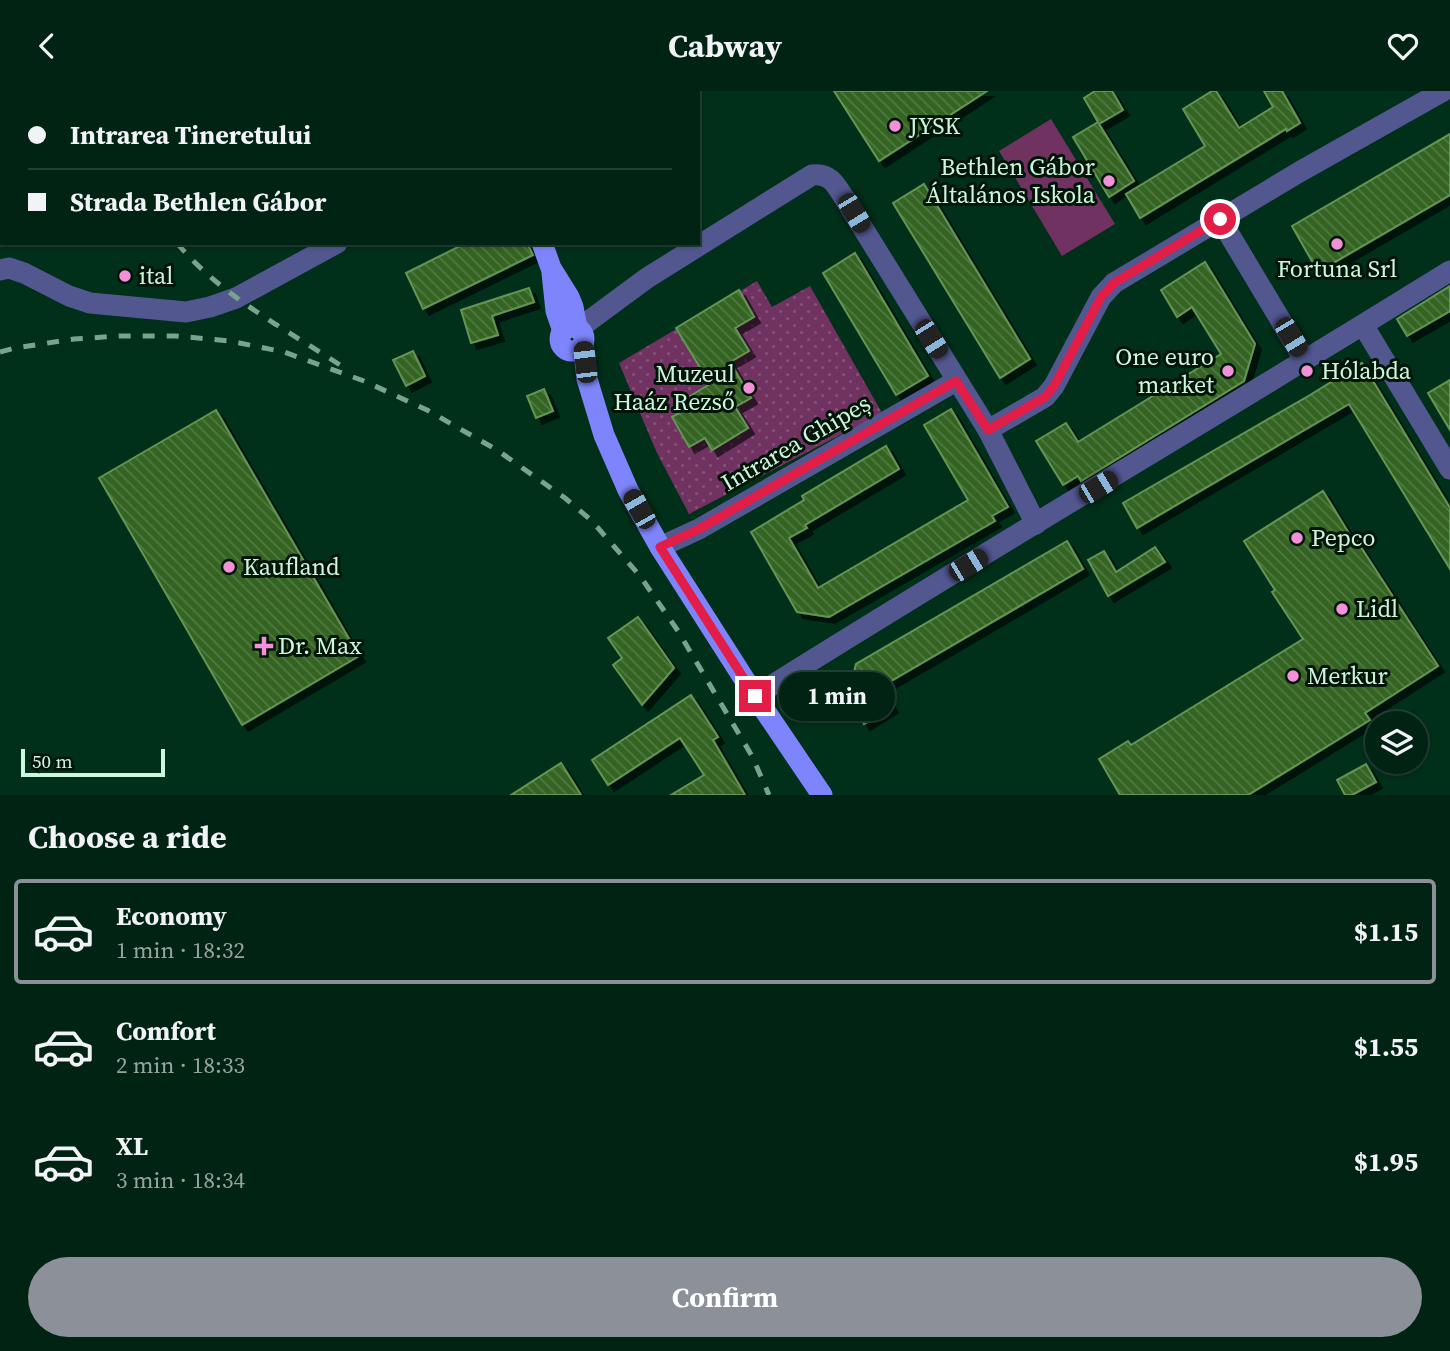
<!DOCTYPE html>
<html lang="en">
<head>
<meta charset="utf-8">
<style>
  :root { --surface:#002314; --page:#0e2f22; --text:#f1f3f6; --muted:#95a4a0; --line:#224034; --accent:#8c9099 }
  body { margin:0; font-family:"Source Serif 4",serif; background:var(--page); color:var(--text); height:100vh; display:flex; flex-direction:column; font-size:26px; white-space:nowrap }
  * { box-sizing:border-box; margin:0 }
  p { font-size:23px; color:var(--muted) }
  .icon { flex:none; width:38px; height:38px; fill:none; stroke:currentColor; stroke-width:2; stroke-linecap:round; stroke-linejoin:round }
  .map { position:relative; height:704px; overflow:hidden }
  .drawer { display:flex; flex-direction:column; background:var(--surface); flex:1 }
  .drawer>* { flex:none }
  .banner { position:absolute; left:0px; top:0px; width:700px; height:154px; box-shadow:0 2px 5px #0004,0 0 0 2px var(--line); display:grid; align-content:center; height:154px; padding:0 28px; background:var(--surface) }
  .fabs { position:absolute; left:1365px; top:620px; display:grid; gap:14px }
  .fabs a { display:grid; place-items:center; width:63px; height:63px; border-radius:50%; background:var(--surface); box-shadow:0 2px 5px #0004,0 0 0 2px var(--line); font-size:35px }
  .scale { position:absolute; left:21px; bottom:18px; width:144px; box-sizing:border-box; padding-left:7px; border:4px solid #cdf6dd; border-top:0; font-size:19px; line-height:24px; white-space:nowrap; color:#cdf6dd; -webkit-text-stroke:5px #001408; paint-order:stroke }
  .end { position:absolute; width:32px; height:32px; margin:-16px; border:9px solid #e11d48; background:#fff; box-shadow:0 0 0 4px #fff }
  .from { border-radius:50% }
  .bubble { position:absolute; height:49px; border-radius:24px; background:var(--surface); box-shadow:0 2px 5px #0004,0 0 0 2px var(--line); font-size:23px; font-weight:700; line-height:49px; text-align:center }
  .car { position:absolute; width:21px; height:42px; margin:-21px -10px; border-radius:9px; box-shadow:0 0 5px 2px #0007; background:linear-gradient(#222 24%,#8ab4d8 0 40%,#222 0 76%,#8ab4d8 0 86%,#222 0) }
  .banner b { display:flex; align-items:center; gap:24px; height:66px; font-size:26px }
  .banner b+b { border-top:2px solid var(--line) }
  .banner i { width:18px; height:18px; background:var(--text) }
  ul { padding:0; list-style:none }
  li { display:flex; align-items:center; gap:21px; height:105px; margin:0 14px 10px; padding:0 14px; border:4px solid transparent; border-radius:7px }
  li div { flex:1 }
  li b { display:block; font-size:26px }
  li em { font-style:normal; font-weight:700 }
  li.active { border-color:var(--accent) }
  li>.icon { width:63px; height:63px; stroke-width:1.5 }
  h2 { padding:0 28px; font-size:32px; line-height:84px }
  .action { display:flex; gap:14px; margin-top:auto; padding:14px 28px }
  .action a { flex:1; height:80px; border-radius:42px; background:var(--accent); color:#fff; font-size:28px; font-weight:700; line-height:80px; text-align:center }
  header { display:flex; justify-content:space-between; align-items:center; height:91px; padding:0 28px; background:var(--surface); font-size:32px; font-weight:700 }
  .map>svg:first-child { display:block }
  .grass { fill:#703260 }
  .garden { fill:url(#garden-dots) }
  .building { fill:url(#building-back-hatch); stroke:#649655; stroke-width:2; filter:url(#shadow) }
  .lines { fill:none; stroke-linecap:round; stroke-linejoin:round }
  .street { stroke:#525790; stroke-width:21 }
  .primary { stroke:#7e84fb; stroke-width:21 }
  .rail { stroke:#78a48c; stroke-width:5; stroke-dasharray:12 12; stroke-linecap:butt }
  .route { stroke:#e11d48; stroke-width:9 }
  .poi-dot { fill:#f291d7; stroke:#001408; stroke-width:2.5 }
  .labels { text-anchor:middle; stroke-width:6; stroke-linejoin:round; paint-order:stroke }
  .poi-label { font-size:24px; fill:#cdf6dd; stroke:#001408; text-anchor:start }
  .street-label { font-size:24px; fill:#cdf6dd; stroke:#001408 }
</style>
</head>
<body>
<header><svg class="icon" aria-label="back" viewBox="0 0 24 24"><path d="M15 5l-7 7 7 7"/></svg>Cabway<svg class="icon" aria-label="heart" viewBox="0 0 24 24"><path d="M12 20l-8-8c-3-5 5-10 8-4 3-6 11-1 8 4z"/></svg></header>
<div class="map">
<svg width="1450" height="704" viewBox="0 0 1450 704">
  <defs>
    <pattern id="garden-dots" width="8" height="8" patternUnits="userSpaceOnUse" patternTransform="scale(1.75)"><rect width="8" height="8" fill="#703260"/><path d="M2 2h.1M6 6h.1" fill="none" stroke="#835076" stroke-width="1.8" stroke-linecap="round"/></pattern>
    <pattern id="building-back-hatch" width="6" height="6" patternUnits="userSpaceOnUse" patternTransform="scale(1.75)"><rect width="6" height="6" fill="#346323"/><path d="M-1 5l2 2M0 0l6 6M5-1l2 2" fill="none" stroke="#507a42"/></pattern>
    <filter id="shadow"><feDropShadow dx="6" dy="6" stdDeviation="0" flood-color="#0009"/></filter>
  </defs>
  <rect width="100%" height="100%" fill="#002f1a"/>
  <!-- grass -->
  <polygon class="grass" points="1051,28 1115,133 1062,165 999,60"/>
  <!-- garden -->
  <polygon class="garden" points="757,190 772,216 810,195 882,322 689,423 656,360 619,272"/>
  <!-- building -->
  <g class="building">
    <polygon points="834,0 987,0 879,70"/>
    <polygon points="1095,0 1112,0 1123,19 1099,33 1134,90 1109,106 1073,46 1098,31 1084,7"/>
    <polygon points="1212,0 1216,0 1239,37 1273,16 1264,0 1282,0 1300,32 1287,40 1286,38 1140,127 1126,103 1205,55 1183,18"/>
    <polygon points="1450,43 1450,104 1318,181 1292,135"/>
    <polygon points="924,93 1030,268 1000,287 893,112"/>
    <polygon points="466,152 527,152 533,164 423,218 406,182"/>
    <polygon points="855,162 928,285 896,304 823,182"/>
    <polygon points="1205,171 1255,253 1244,290 1081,390 1078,385 1063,394 1036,350 1066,332 1078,351 1221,263 1192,216 1177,226 1161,199"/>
    <polygon points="1450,195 1450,220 1407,245 1397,228"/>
    <polygon points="529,197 534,211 492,225 498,244 471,252 461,219"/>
    <polygon points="739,199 754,226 735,237 749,260 730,271 751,307 735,316 748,337 712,359 705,347 689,356 672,326 685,319 680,311 710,293 676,237"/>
    <polygon points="413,260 425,285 406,295 393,269"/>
    <polygon points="1362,272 1450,417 1450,478 1349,313 1137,437 1123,412 1310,304"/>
    <polygon points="1450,289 1450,339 1428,302"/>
    <polygon points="544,298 553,320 536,327 527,305"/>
    <polygon points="951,318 1008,416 992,425 995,430 829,526 797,521 751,441 804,409 802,405 886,355 899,378 805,434 807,437 789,447 818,497 968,409 924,334"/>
    <polygon points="216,319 359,565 242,634 99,387"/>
    <polygon points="1323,400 1353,449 1355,447 1438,575 1365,622 1370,629 1248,704 1120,704 1099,668 1128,650 1131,654 1303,548 1272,501 1275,499 1244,450"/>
    <polygon points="1067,450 1083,478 881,596 892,616 864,633 848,606 856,573"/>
    <polygon points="1155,456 1165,471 1108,505 1088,469 1104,460 1116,481"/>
    <polygon points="638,526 674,577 642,614 613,574 622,567 608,547"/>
    <polygon points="691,604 718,646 713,649 745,704 671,704 704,684 680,647 608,694 592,669"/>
    <polygon points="561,672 581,704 511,704"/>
    <polygon points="1366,673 1376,691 1352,704 1345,704 1337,689"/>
  </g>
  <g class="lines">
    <!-- street -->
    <g class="street">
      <polyline points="1220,128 1305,270"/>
      <polyline points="0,179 9,177 24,182 69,205 90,212 186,221 210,216 236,207 337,152"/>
      <polyline points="1363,234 1450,378"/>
      <path d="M 578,238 L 647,187 L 812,84 C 829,82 835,92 843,105 L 988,339 L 1036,433"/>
      <polyline points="988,339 1045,306 1054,295 1101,206 1114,192 1301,80 1443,0"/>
      <polyline points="660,456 699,438 956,290"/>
      <path d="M 755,605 C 985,460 1220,323 1450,180"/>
    </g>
    <!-- primary -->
    <g class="primary">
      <polyline points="489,0 489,2"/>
      <polyline points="542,152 551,177 569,206 573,216 577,237"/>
      <polyline points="552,182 556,220 563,240"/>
      <circle cx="572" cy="248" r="12"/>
      <polyline points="583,254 587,288 604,344 628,399 660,456 755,605 822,704"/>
    </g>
    <!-- rail -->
    <g class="rail">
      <path d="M 177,152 C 222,206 286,238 343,276"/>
      <polyline points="0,261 15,257 74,248 120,245 176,245 230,250 284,261 364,290 427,319 497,359 565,407 591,429 640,485 678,540 752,665 769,704"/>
    </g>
  </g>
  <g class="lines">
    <!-- route -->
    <polyline class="route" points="755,605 660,456 699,438 956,290 988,339 1045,306 1054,295 1101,206 1114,192 1220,128"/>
  </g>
  <!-- markers -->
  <g class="poi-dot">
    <circle cx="895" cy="35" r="7"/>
    <circle cx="1109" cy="90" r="7"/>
    <circle cx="1337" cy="153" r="7"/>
    <circle cx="125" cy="185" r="7"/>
    <circle cx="1228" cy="280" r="7"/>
    <circle cx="1307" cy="280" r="7"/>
    <circle cx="749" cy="297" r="7"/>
    <circle cx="1297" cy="447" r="7"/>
    <circle cx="229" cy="476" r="7"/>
    <circle cx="1342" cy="518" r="7"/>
    <path d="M260.5 544.5h7v7h7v7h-7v7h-7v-7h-7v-7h7z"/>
    <circle cx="1293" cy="585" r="7"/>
  </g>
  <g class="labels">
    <!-- poi labels -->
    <g class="poi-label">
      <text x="909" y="43">JYSK</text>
      <text x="1095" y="84" text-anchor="end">Bethlen Gábor<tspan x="1095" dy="28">Általános Iskola</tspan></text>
      <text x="1337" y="186" text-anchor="middle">Fortuna Srl</text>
      <text x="139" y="193">ital</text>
      <text x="1214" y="274" text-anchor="end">One euro<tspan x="1214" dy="28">market</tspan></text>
      <text x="1321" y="288">Hólabda</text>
      <text x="735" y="291" text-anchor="end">Muzeul<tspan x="735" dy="28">Haáz Rezső</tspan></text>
      <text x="1311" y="455">Pepco</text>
      <text x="243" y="484">Kaufland</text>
      <text x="1356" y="526">Lidl</text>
      <text x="278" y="563">Dr. Max</text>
      <text x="1307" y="593">Merkur</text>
    </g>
    <!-- street labels -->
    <g class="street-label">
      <text transform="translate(796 352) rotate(-30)" y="8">Intrarea Ghipeș</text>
    </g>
  </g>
</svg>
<div class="fabs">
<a><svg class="icon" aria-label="layers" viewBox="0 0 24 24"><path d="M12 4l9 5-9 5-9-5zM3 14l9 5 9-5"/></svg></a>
</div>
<div class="scale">50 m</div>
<i class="end from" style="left:1220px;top:128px"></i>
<i class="end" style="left:755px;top:605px"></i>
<div class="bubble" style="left:779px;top:581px;width:116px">1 min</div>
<i class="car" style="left:854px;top:122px;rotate:149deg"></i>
<i class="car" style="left:1291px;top:246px;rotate:149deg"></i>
<i class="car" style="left:931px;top:248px;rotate:148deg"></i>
<i class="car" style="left:585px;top:271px;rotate:353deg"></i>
<i class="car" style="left:1098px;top:396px;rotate:59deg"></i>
<i class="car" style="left:639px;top:418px;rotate:330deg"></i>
<i class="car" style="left:968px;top:474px;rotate:59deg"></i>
<div class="banner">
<b><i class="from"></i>Intrarea Tineretului</b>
<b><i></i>Strada Bethlen Gábor</b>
</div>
</div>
<section class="drawer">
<h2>Choose a ride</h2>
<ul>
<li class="active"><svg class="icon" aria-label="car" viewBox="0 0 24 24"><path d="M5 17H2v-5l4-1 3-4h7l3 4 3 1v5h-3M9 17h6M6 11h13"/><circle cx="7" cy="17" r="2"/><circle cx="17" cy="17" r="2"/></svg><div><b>Economy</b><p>1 min · 18:32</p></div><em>$1.15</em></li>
<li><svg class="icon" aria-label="car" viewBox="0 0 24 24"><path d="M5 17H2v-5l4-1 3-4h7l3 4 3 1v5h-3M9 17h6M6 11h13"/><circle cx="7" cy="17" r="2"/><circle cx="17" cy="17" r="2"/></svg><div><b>Comfort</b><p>2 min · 18:33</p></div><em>$1.55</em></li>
<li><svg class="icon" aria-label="car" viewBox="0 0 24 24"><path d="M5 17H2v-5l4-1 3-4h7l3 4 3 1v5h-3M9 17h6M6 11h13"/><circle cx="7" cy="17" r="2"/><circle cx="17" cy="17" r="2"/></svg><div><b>XL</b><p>3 min · 18:34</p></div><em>$1.95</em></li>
</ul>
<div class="action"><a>Confirm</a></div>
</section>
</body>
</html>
